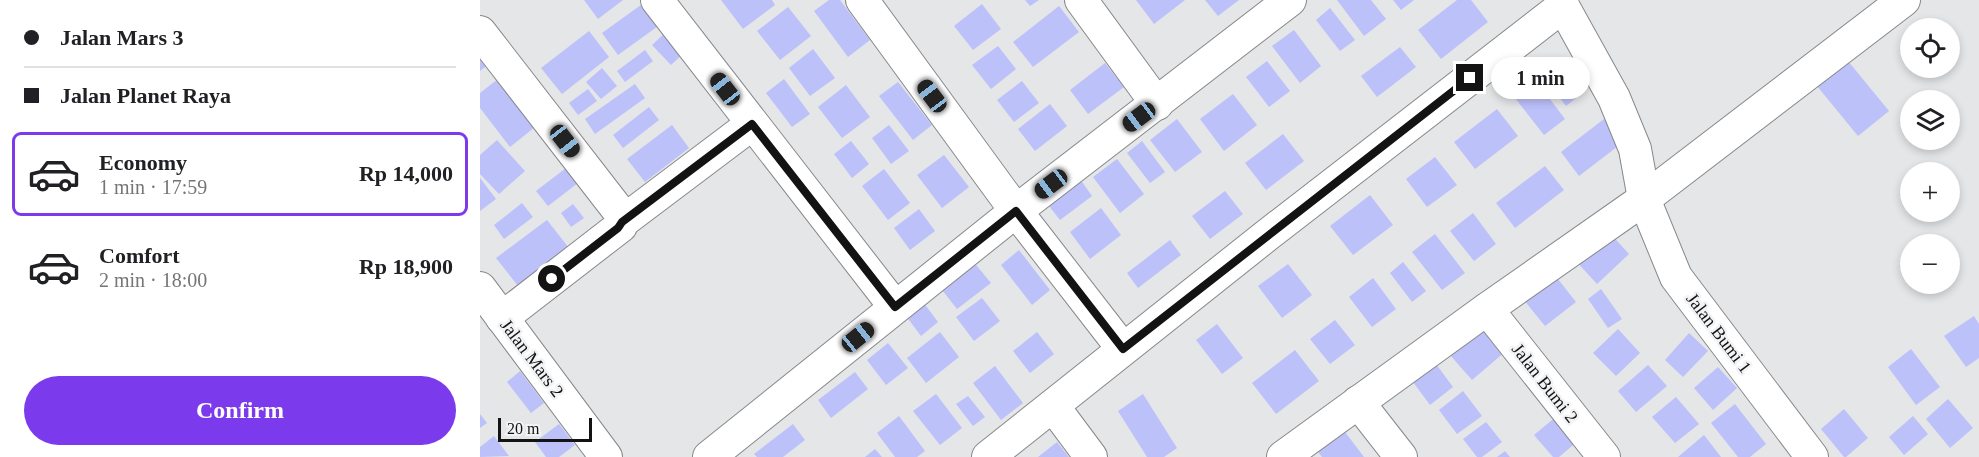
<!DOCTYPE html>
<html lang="en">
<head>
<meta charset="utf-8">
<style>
  :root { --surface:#fff; --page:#f6f6f6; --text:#202124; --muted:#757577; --line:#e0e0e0; --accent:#7c3aed }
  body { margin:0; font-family:"Times New Roman",serif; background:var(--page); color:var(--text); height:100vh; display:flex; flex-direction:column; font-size:22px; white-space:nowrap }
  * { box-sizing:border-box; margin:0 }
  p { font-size:20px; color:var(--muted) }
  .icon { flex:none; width:33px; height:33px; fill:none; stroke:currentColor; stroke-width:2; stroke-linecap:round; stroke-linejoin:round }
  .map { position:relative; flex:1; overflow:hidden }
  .details { display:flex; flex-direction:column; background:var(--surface); width:480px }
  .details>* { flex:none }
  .guide { display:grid; align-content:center; height:132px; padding:0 24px; background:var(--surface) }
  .fabs { position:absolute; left:1420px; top:18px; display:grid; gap:12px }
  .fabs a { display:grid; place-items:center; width:60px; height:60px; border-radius:50%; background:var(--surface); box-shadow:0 3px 9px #0003; font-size:30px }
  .scale { position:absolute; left:18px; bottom:15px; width:94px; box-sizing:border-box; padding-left:6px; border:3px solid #131314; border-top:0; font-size:16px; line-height:21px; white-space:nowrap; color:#131314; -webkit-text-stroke:4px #f2f3f5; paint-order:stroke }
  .end { position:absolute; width:27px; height:27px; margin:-14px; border:8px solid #131314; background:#fff; box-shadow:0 0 0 3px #fff }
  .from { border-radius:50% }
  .bubble { position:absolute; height:42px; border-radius:21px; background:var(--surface); box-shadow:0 3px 9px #0003; font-size:20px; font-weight:800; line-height:42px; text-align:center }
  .car { position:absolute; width:18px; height:36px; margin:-18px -9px; border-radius:8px; box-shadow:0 0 4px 2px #0007; background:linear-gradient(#222 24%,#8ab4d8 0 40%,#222 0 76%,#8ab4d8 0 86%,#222 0) }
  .guide b { display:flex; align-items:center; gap:21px; height:57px; font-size:22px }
  .guide b+b { border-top:2px solid var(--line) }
  .guide i { width:15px; height:15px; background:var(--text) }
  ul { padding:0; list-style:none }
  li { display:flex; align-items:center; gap:18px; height:84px; margin:0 12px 9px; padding:0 12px; border:3px solid transparent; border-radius:9px }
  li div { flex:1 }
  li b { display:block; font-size:22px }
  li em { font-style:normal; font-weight:800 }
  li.current { border-color:var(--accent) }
  li>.icon { width:54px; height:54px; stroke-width:1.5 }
  .action { display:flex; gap:12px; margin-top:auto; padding:12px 24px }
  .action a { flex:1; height:69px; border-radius:36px; background:var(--accent); color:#fff; font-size:24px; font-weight:800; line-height:69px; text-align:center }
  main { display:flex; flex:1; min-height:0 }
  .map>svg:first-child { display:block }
  .building { fill:#bdc1fa }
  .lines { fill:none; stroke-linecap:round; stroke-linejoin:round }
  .street-casing { stroke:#87888a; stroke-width:34 }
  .street { stroke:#fff; stroke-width:32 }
  .route { stroke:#131314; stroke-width:8 }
  .labels { text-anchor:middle; stroke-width:5; stroke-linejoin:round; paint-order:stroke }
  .street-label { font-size:18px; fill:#131314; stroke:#f2f3f5 }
</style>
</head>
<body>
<main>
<section class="details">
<div class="guide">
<b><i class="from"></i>Jalan Mars 3</b>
<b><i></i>Jalan Planet Raya</b>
</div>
<ul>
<li class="current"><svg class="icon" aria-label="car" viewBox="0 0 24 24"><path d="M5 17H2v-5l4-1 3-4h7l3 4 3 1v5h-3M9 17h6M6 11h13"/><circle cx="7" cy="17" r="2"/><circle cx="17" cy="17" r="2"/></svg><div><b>Economy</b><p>1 min · 17:59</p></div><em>Rp 14,000</em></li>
<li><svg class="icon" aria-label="car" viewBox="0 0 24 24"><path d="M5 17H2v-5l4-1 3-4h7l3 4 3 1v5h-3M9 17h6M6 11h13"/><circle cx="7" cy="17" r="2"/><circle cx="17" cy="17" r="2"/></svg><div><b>Comfort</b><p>2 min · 18:00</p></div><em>Rp 18,900</em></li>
</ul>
<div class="action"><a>Confirm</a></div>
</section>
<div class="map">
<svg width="1499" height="457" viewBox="0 0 1499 457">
  <rect width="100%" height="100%" fill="#e4e6e8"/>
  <!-- building -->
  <g class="building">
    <polygon points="104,0 143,0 118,19"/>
    <polygon points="241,0 292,0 295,5 263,29"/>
    <polygon points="349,0 360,0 390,40 368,57 334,11"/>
    <polygon points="545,0 559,0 550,6"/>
    <polygon points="656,0 705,0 674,24"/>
    <polygon points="725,0 759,0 738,16"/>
    <polygon points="857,0 891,0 906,19 884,36"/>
    <polygon points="913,0 934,0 921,10"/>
    <polygon points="977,0 991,0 1008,22 961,59 938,30"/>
    <polygon points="165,2 181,24 138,55 122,33"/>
    <polygon points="502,4 521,29 493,50 474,26"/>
    <polygon points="579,6 599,32 553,67 533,42"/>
    <polygon points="308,7 331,36 300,60 277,31"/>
    <polygon points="850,8 875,40 860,51 836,20"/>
    <polygon points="814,30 841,66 820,83 792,46"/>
    <polygon points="109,31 129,57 82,94 61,68"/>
    <polygon points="187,31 205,52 191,65 172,45"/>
    <polygon points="518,46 536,69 511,89 492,65"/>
    <polygon points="920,47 936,67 897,97 881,76"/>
    <polygon points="333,49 355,78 330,96 309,68"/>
    <polygon points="165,50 173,61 145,82 137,71"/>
    <polygon points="0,53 9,64 0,71"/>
    <polygon points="1072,57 1100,95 1086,106 1057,68"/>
    <polygon points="787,61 810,91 789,107 766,77"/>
    <polygon points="1368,61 1409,111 1378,136 1337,86"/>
    <polygon points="625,63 644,87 608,114 590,90"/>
    <polygon points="122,68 137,86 121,99 106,82"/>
    <polygon points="18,79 55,127 30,147 0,108 0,93"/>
    <polygon points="304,79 330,114 312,127 286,93"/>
    <polygon points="542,81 559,103 534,122 517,100"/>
    <polygon points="418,82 452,125 433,140 399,96"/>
    <polygon points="1057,82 1085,119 1064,135 1035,98"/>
    <polygon points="155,84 165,98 115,134 105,119"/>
    <polygon points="366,85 390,117 362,138 338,107"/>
    <polygon points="108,89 117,101 98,115 89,103"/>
    <polygon points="753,94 777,125 744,151 720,119"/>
    <polygon points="570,104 587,126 555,151 538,129"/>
    <polygon points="169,107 179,120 143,148 133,135"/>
    <polygon points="1017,109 1038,136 995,169 974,142"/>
    <polygon points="697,119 722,152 695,172 670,140"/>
    <polygon points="1124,119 1142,143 1099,176 1081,152"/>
    <polygon points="192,125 209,148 165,182 147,159"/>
    <polygon points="409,125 429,151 411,164 392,138"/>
    <polygon points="803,134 824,161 786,190 765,163"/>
    <polygon points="17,140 45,171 19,194 0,174 0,155"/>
    <polygon points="371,141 389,164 372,178 354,154"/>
    <polygon points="662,141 685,172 670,183 647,153"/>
    <polygon points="464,155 489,187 462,208 437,175"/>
    <polygon points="955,157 977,185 947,207 926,179"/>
    <polygon points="637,159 664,194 640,213 613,177"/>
    <polygon points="1065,166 1084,190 1035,228 1016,203"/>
    <polygon points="86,168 98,183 68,206 56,191"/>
    <polygon points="404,169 430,203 408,220 382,186"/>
    <polygon points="595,172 612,196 580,220 562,197"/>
    <polygon points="0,178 16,199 0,211"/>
    <polygon points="745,191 763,214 730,239 712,216"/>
    <polygon points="890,195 913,225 873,255 850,226"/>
    <polygon points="42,203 53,217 24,239 14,225"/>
    <polygon points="93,204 104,218 91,227 81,213"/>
    <polygon points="621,208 641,235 610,259 590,232"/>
    <polygon points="439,209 455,231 430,250 414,228"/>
    <polygon points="993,213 1016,244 994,261 970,231"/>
    <polygon points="67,220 89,248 38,286 16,258"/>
    <polygon points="1128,231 1149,254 1117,284 1095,260"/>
    <polygon points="955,234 985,273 962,290 932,252"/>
    <polygon points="690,240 701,255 658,288 647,273"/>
    <polygon points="539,250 570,290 552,305 521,265"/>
    <polygon points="492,260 511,283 477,309 459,286"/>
    <polygon points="923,262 946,291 932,302 910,273"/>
    <polygon points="808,264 832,295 802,318 778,286"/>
    <polygon points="1074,274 1096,302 1065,326 1043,299"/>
    <polygon points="893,278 916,309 892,327 869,297"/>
    <polygon points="1121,289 1142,319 1128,328 1108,299"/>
    <polygon points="502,298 520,321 494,341 476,317"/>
    <polygon points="443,302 458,322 441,336 426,316"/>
    <polygon points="1494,316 1499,324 1499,358 1486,367 1464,336"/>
    <polygon points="997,318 1026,351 992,380 963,347"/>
    <polygon points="855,320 875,345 850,364 830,339"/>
    <polygon points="737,324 763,358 742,374 716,340"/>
    <polygon points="1138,329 1160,353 1136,376 1113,353"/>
    <polygon points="460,332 479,357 446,383 427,358"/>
    <polygon points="557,332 574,354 550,373 533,351"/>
    <polygon points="1209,333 1228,351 1203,377 1185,360"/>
    <polygon points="408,343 428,368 406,385 387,360"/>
    <polygon points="1431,349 1460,387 1436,405 1408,367"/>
    <polygon points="815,350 839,381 796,414 772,383"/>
    <polygon points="956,364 973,387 950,405 933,382"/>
    <polygon points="1168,365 1187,386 1156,412 1138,391"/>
    <polygon points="515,366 543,403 521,420 493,383"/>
    <polygon points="1238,367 1257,388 1233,410 1214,388"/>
    <polygon points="40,371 64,403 51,413 27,382"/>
    <polygon points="375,372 388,389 351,418 338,400"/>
    <polygon points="983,391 1002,416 977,434 959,410"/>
    <polygon points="456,394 482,428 460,445 433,411"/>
    <polygon points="663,394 697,448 684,457 667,457 638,411"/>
    <polygon points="488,396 505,417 493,426 476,404"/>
    <polygon points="1196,397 1219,424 1195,443 1172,417"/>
    <polygon points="1468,399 1493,428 1470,448 1446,419"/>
    <polygon points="1255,404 1286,444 1270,457 1258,457 1231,423"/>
    <polygon points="1364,409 1388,438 1366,457 1364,457 1341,429"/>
    <polygon points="0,414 7,423 0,428"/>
    <polygon points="1078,415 1099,440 1079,457 1073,457 1054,435"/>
    <polygon points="419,416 445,451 437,457 415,457 397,433"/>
    <polygon points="1433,416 1448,434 1424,455 1409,437"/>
    <polygon points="1006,422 1022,442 1002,457 997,457 983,439"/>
    <polygon points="79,424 95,445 79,457 66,457 55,442"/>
    <polygon points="313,424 325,440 303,457 277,457 274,454"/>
    <polygon points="862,428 884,457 842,457 836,449"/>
    <polygon points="1224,435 1241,457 1198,457"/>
    <polygon points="14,436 29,456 0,457 0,447"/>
    <polygon points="577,442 589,457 558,457"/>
    <polygon points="395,449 402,457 385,457"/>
    <polygon points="1025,451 1030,457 1017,457"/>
  </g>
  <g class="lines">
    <defs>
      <g id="street">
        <polyline points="177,0 415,307"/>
        <polyline points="382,0 536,211 643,349"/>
        <polyline points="601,0 677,104"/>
        <polyline points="1082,0 1083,6 1134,98 1155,149 1164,199 1196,277 1332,457"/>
        <polyline points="0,32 141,214 143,219 141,226 22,318"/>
        <polyline points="142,222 272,124"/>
        <polyline points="0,288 126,457"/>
        <polyline points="1007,309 1124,457"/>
        <polyline points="878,402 921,457"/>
        <polyline points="573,406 611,457"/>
        <polyline points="229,457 536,211 810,0"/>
        <polyline points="508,457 786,236 1083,6"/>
        <polyline points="803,457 1007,309 1164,199 1424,0"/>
      </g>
    </defs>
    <!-- street casing -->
    <use href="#street" class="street-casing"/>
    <!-- street -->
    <use href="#street" class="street"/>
  </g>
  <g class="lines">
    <!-- route -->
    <polyline class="route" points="72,279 138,228 142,222 272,124 415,307 536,211 643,349 990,78"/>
  </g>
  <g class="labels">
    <!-- street labels -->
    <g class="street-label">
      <text transform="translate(1239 333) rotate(53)" y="6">Jalan Bumi 1</text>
      <text transform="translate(52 358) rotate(53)" y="6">Jalan Mars 2</text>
      <text transform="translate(1065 383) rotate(52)" y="6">Jalan Bumi 2</text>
    </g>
  </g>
</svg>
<div class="fabs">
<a><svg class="icon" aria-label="locate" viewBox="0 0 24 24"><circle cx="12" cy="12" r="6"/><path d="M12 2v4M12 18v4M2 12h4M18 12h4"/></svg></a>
<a><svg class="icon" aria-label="layers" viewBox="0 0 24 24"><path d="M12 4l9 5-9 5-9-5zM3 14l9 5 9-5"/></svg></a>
<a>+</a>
<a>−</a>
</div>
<div class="scale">20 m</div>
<i class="end from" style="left:72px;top:279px"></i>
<i class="end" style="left:990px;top:78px"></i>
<div class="bubble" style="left:1011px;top:57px;width:99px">1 min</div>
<i class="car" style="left:245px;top:89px;rotate:322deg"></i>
<i class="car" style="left:452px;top:96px;rotate:323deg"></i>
<i class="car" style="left:659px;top:117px;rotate:233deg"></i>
<i class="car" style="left:85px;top:141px;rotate:142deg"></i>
<i class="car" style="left:571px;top:184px;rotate:233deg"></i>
<i class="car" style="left:378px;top:337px;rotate:51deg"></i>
</div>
</main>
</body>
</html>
